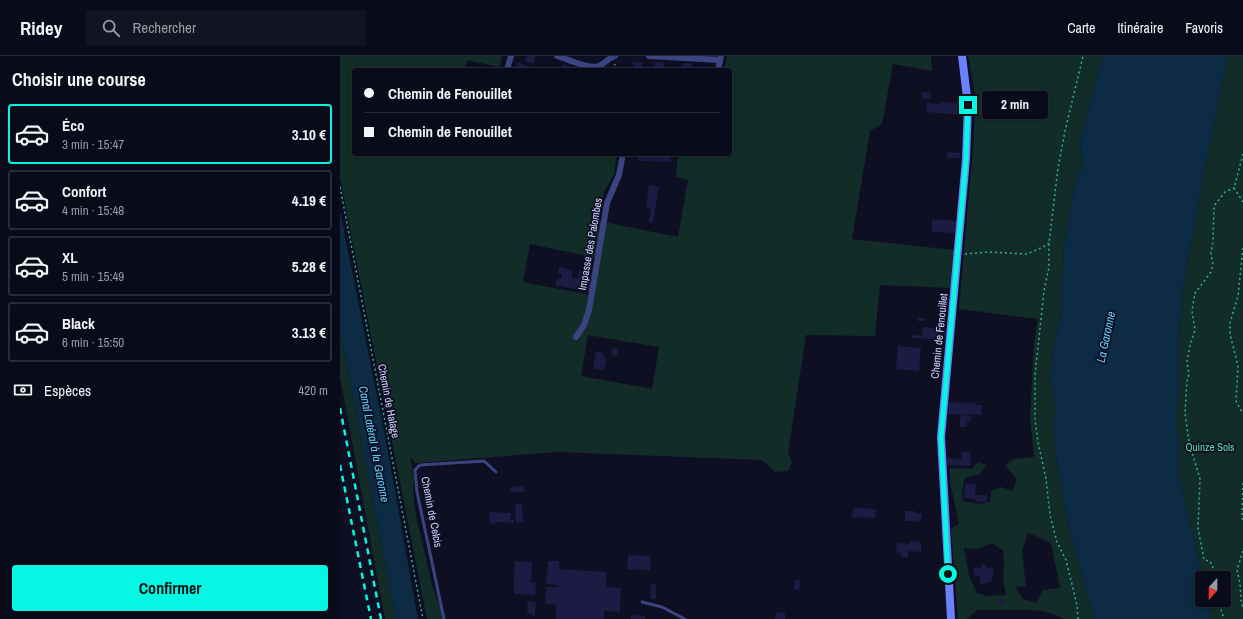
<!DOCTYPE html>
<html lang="fr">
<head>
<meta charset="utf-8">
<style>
  :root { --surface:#0a0b1a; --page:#131423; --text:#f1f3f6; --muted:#999ba2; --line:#2a2b39; --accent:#05f7e3 }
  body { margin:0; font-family:"Archivo Narrow",sans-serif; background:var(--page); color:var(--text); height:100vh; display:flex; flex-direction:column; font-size:15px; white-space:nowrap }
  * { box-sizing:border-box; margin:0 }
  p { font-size:13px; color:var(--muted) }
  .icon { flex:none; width:22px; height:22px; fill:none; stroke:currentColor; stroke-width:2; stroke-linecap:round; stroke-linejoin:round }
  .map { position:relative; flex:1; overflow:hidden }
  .panel { display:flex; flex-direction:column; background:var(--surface); width:340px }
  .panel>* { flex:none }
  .hud { position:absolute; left:12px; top:12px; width:380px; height:88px; border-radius:4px; box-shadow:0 2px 6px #0003,0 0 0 1px var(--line); display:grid; align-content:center; height:88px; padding:0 12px; background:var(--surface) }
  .needle { width:26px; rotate:201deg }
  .fabs { position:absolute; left:855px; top:515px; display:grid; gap:8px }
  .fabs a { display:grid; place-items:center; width:36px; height:36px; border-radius:4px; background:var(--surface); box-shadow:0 2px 6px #0003,0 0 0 1px var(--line); font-size:20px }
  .end { position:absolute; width:18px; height:18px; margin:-9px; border:5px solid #05f7e3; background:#111; box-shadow:0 0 0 2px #111 }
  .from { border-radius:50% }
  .bubble { position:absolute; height:28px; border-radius:4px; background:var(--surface); box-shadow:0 2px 6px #0003,0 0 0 1px var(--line); font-size:13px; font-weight:700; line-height:28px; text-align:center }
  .hud b { display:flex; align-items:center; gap:14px; height:38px; font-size:15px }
  .hud b+b { border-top:1px solid var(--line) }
  .hud i { width:10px; height:10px; background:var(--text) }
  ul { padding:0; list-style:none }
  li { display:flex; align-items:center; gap:12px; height:60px; margin:0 8px 6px; padding:0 4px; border:2px solid var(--line); border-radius:4px }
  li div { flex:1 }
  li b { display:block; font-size:15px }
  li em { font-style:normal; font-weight:700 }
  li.on { border-color:var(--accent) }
  li>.icon { width:36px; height:36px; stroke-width:1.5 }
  h2 { padding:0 12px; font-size:18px; line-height:48px }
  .pay { display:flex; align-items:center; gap:10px; height:44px; padding:0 12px; font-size:15px }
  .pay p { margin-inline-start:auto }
  .action { display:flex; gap:8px; margin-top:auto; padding:8px 12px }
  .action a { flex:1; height:46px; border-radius:4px; background:var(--accent); color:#111; font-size:16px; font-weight:700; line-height:46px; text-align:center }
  header { display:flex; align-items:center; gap:24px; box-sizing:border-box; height:56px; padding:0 20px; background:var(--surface); border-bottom:1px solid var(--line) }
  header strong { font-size:19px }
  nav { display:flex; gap:22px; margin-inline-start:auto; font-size:14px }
  .search { width:280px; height:36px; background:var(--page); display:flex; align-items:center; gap:10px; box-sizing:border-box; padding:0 14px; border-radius:4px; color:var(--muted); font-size:15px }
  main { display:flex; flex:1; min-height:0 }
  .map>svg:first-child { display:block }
  .green { fill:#122d27; fill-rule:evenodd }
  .water { fill:#0d2b44 }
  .building { fill:#1c1b44 }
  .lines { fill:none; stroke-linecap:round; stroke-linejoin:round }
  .path { stroke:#31b394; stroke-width:1.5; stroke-dasharray:2 3; stroke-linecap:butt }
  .lane { stroke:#3a4481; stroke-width:3 }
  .street { stroke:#3a4481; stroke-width:6 }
  .secondary { stroke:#6b81fc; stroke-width:8 }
  .rail { stroke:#05f7e3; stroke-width:2.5; stroke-dasharray:6 5; stroke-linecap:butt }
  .route { stroke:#05f7e3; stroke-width:5 }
  .labels { text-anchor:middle; stroke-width:3.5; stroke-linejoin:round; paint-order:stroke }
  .street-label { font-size:11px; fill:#d2d4fe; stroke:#0e0f23 }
  .park-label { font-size:11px; fill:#5fdda7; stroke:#0e0f23 }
  .water-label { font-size:12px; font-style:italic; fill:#62d0fc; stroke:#0e0f23 }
</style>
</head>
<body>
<header>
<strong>Ridey</strong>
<div class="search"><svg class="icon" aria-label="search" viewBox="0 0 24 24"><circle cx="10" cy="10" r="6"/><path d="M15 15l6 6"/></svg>Rechercher</div>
<nav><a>Carte</a><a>Itinéraire</a><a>Favoris</a></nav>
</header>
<main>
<section class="panel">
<h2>Choisir une course</h2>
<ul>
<li class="on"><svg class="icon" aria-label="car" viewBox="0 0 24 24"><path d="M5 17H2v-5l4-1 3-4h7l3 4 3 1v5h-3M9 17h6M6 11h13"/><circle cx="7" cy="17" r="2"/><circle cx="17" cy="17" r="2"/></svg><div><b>Éco</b><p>3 min · 15:47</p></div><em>3.10 €</em></li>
<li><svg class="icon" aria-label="car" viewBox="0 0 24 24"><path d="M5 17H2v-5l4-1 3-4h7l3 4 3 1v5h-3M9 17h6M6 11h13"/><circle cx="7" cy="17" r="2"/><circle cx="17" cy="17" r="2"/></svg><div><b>Confort</b><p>4 min · 15:48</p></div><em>4.19 €</em></li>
<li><svg class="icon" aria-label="car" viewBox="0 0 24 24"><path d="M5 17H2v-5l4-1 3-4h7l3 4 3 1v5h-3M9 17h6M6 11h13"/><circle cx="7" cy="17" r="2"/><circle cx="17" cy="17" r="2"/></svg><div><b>XL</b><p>5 min · 15:49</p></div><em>5.28 €</em></li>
<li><svg class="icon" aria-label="car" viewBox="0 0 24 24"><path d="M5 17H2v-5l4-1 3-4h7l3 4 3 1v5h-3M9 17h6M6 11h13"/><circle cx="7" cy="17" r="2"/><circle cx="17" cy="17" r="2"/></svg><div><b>Black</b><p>6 min · 15:50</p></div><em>3.13 €</em></li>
</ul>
<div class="pay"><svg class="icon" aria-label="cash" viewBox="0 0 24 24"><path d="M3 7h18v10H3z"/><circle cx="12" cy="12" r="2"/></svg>Espèces<p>420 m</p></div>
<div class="action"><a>Confirmer</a></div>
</section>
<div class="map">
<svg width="903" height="563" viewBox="0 0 903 563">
  <rect width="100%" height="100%" fill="#0e0f23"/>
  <!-- green -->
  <g class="green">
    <path d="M 0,0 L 162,0 L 160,11 L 127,4 L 125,14 L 14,14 L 14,98 L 277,98 L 274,118 L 264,136 L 259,165 L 338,181 L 348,124 L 336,121 L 338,98 L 390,98 L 390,14 L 384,14 L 387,0 L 591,0 L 592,15 L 553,8 L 542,68 L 530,75 L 512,183 L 614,194 L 611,232 L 540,229 L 535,280 L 466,279 L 448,397 L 452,407 L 448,415 L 435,416 L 422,404 L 218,396 L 75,407 L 70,400 L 74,422 L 73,437 L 76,459 L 93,533 L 100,550 L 102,563 L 87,563 L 0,122 ZM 190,188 L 257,202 L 250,239 L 183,226 ZM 248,279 L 319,291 L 312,333 L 241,320 Z"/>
    <path d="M 628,0 L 762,0 L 740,87 L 743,113 L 736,123 L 724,189 L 721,256 L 713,295 L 710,324 L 716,353 L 713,368 L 716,399 L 728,468 L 754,563 L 725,563 L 707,556 L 693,554 L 637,554 L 627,563 L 618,563 L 611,473 L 619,467 L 610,426 L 610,412 L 632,413 L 638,406 L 646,409 L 640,418 L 625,422 L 622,436 L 623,445 L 642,448 L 650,446 L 651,435 L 661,431 L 672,435 L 677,424 L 665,409 L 674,403 L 694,401 L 690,363 L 694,288 L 698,263 L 619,253 L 634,81 L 635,38 ZM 688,477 L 694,479 L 711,487 L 720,532 L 703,534 L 696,547 L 683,543 L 675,531 L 686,530 L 682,494 ZM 652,487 L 663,494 L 664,509 L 663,522 L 666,539 L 648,540 L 637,537 L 629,520 L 624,492 L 638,493 Z"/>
    <polygon points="888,0 903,0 903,563 872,563 868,544 884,544 884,522 863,522 839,419 837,365 839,286 843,232 864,117"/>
    <polygon points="0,274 56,563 45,563 0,321"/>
  </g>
  <!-- water -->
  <g class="water">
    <polygon points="762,0 888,0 864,117 843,232 839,286 837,365 839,419 863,522 862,522 862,544 868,544 872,563 754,563 728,468 716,399 713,368 716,353 710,324 713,295 721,256 724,189 736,123 743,113 740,87"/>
    <polygon points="0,155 47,390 78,563 56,563 0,274"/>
  </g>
  <!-- building -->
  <g class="building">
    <polygon points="187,0 196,0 193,8 185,5"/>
    <polygon points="177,6 200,14 175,14"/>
    <rect x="293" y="6" width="9" height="8"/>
    <polygon points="315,6 324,7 323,14 315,14"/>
    <polygon points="343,7 352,8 352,14 343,14"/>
    <polygon points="223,8 231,11 230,14 221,14"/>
    <polygon points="582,36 591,37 591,43 582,42"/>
    <polygon points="601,46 623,48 622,59 586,56 587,47 601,48"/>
    <polygon points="607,96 620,97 620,102 607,102"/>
    <polygon points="298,98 331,98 331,106 298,105"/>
    <polygon points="309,129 319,131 313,166 309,166 311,153 306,152"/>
    <polygon points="592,163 616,165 615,177 592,176"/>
    <polygon points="219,211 232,214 232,222 238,223 240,214 253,217 249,236 215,229 217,222 221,223 222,218 218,217"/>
    <polygon points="578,262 585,262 585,265 577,265"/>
    <polygon points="583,271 606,273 605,284 571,282 571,279 582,280"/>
    <polygon points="558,290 581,292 579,315 556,313"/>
    <polygon points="272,292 278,293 277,300 271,299"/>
    <polygon points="256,295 264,297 263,301 267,302 264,314 253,312"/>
    <polygon points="609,346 635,347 635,349 642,349 641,359 608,358"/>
    <polygon points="620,359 631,360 631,365 627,365 627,371 620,371"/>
    <polygon points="622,395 631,396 630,410 607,409 607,402 621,403"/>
    <polygon points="625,427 636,428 635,439 648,439 647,446 634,445 635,443 624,442"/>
    <polygon points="183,430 184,436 170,436 170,432 171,431"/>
    <polygon points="175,448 182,448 183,466 176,467"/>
    <polygon points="513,452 536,453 535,462 512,461"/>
    <polygon points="565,455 575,455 574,457 582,458 581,466 565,465"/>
    <polygon points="150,456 171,457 170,464 174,464 174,467 155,466 155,469 151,468 151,466 149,466"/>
    <polygon points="569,485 581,486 581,496 568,495 568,501 561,501 561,497 556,496 557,487 569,488"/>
    <polygon points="288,499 311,500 310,514 287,513"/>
    <polygon points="175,505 192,506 191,527 196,527 195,539 174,538 174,524 173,522 174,522"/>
    <polygon points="208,505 219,505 219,513 266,516 266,531 281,532 280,556 264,555 264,563 216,563 216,549 205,548 206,531 217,531 218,529 206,528"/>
    <polygon points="641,508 646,509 646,512 652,511 652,512 654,513 651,526 640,528 640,520 634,520 634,511 641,512"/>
    <polygon points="455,523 460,524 459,534 454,533"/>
    <polygon points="316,528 316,543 311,543 310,529"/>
    <polygon points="658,543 665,544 665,549 658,548"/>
    <polygon points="188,545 196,546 195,560 192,560 193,558 189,558 189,556 187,556 187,554 189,554 189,553 187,553"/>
    <polygon points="436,556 445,557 445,563 435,563"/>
    <polygon points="291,559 305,560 305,563 291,563"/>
  </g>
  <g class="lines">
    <!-- path -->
    <g class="path">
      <polyline points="273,14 275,8"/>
      <polyline points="903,98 894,132 903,146"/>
      <polyline points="0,131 83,563"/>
      <polyline points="903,192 898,240 890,267 890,278 898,310 896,345 903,358"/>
      <polyline points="625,198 648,196 687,198 703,191 709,187"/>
      <polyline points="903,427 902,460 903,465"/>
      <polyline points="903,495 897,514 900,527 901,544 903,552"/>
      <polyline points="873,522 874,514 870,505 864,504 858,472 860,423 849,386 845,357 847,325 849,318 847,306 850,289 855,274 852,255 855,237 871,216 873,209 871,197 873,185 874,150 885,136 894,132"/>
      <polyline points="878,544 884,563"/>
      <polyline points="738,563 737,549 726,504 717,486 710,459 706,423 698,386 695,363 695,319 704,235 709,211 709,187 718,112 725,75 743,0"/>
    </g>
    <!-- lane -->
    <g class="lane">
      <polyline points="302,546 322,551 345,563"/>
      <polyline points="104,563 77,436 75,414 80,409 144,405 156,416"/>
    </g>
    <!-- street -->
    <g class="street">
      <path d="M 217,0 C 227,3 250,14 259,10 C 265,7 269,2 275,0"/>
      <polyline points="309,0 380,4"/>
      <polyline points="167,14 171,0"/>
      <polyline points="378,14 381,0"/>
      <polyline points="236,281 244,269 249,254 267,147 279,119 283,98"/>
    </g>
    <!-- secondary -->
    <polyline class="secondary" points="611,563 601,381 626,103 628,49 622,0"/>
    <!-- rail -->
    <g class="rail">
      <polyline points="0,352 41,563"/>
      <polyline points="0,409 31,563"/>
    </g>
  </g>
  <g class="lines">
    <!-- route -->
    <polyline class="route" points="608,518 601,381 626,103 628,49"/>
  </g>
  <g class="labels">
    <!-- street labels -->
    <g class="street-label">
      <text transform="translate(250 188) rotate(-80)" y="4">Impasse des Palombes</text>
      <text transform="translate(599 280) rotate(-84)" y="4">Chemin de Fenouillet</text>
      <text transform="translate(49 345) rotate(79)" y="4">Chemin de Halage</text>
      <text transform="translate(92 456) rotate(79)" y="4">Chemin de Celcis</text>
    </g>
    <!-- park labels -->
    <g class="park-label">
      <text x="870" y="395">Quinze Sols</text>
    </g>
    <!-- water labels -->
    <g class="water-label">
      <text transform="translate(766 281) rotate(-78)" y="4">La Garonne</text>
      <text transform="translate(34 388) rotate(79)" y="4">Canal Latéral à la Garonne</text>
    </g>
  </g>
</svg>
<div class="fabs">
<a><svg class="needle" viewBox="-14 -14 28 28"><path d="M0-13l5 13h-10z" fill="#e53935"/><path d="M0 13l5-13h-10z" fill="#999ba2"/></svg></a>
</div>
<i class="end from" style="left:608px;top:518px"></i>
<i class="end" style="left:628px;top:49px"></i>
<div class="bubble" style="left:642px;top:35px;width:66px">2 min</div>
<div class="hud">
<b><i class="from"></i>Chemin de Fenouillet</b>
<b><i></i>Chemin de Fenouillet</b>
</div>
</div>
</main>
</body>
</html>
